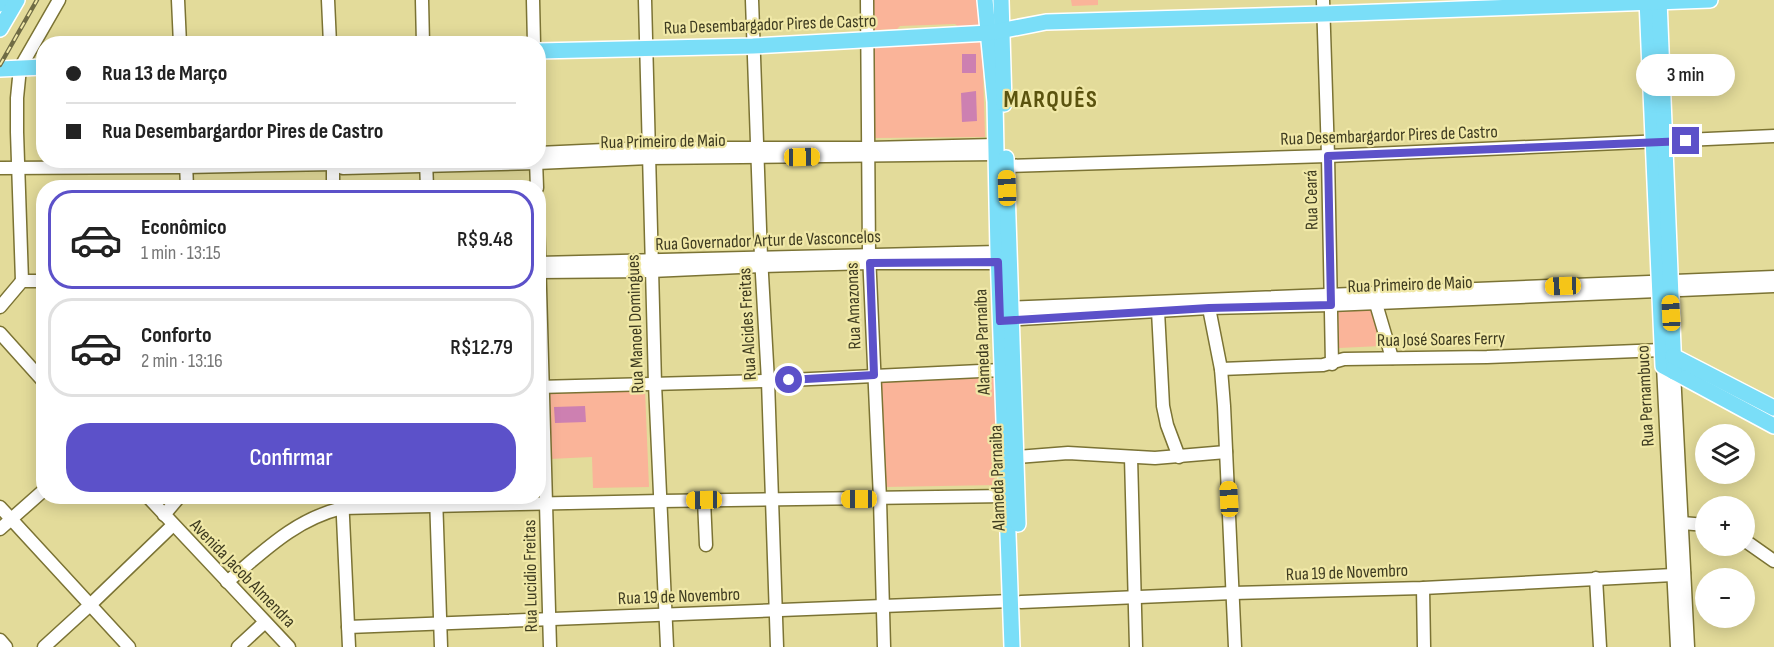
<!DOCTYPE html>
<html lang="pt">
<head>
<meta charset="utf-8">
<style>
  :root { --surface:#fff; --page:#f6f6f6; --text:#222; --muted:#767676; --line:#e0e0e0; --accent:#5c51c9 }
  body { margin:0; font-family:"Sofia Sans Condensed",sans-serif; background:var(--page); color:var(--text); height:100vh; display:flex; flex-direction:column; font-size:22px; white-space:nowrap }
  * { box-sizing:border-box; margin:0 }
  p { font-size:20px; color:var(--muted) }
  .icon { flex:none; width:33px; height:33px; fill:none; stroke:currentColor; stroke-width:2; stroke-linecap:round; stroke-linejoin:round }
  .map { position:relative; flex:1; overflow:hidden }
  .sheet { position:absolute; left:36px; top:180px; width:510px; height:324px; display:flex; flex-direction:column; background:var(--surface); border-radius:24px; box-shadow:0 3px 15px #0003 }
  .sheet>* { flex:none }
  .top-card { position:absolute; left:36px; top:36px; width:510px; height:132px; border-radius:24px; box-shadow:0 3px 15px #0003; display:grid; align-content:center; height:132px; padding:0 30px; background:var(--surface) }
  .fabs { position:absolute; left:1695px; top:424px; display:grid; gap:12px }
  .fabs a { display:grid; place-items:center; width:60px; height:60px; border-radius:50%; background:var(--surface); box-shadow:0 3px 15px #0003; font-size:30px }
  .end { position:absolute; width:27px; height:27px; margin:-14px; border:8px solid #5c51c9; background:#fff; box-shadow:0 0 0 3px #fff }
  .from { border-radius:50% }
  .bubble { position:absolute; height:42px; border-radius:21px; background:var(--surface); box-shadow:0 3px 15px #0003; font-size:20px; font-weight:600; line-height:42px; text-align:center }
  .car { position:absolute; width:18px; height:36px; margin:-18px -9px; border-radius:8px; box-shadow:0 0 4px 2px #0007; background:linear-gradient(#f5c518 24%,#345 0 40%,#f5c518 0 76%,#345 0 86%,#f5c518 0) }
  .top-card b { display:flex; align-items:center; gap:21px; height:57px; font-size:22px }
  .top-card b+b { border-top:2px solid var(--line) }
  .top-card i { width:15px; height:15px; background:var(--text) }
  ul { padding:10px 0 0; list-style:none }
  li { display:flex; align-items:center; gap:18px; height:99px; margin:0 12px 9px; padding:0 18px; border:3px solid var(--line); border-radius:24px }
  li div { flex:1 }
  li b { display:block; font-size:22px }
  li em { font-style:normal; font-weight:600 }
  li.selected { border-color:var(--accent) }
  li>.icon { width:54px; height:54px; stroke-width:1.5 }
  .action { display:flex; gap:12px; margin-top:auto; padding:12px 30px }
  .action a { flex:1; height:69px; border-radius:24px; background:var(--accent); color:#fff; font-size:24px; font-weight:600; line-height:69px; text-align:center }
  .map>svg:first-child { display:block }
  .green { fill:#fab499 }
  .water { fill:#cd80b1 }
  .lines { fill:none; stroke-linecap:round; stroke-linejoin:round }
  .minor-casing { stroke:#7b7334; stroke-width:15 }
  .major-casing { stroke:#fff; stroke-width:18 }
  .minor { stroke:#fff; stroke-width:12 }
  .major { stroke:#7adef8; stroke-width:15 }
  .rail-casing { stroke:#706c45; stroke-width:4.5 }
  .rail { stroke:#f0e8a7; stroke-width:2; stroke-dasharray:7; stroke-linecap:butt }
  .route { stroke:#5c51c9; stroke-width:8 }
  .labels { text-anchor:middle; stroke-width:4.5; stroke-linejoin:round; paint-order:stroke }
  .street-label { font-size:18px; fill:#3e3b20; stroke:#f0e8a7 }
  .district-label { font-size:24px; font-weight:bold; letter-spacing:1.5px; fill:#5b530f; stroke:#f0e8a7 }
</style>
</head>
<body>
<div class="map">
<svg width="1774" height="647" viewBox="0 0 1774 647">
  <rect width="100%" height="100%" fill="#e3db9a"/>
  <!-- green -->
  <g class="green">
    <polygon points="874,0 982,0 986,26 960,28 955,24 900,26 897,29 875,30"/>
    <polygon points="1071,0 1098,0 1098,5 1072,6"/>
    <polygon points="982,38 985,137 873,138 873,43"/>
    <polygon points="1338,305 1373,305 1381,346 1339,348"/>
    <polygon points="994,375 997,485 884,487 877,379"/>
    <polygon points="645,390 649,487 593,488 592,457 549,459 548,393"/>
  </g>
  <!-- water -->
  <g class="water">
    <rect x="962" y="54" width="14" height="19"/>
    <polygon points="976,91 977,121 962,122 961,93"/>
    <polygon points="585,406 586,422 555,423 554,407"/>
  </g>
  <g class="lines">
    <defs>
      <g id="minor">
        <polyline points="178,0 180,44"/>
        <polyline points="328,0 330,44"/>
        <polyline points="422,0 423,44"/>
        <polyline points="533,0 534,44"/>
        <polyline points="645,0 655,384 667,647"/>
        <polyline points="752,0 761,257 768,381 777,647"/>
        <polyline points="867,0 869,254 880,499 884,647"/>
        <polyline points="1323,0 1328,156 1332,364"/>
        <polyline points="538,153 649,148 869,148 995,145"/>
        <polyline points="333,160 333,188"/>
        <polyline points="426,160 427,188"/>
        <polyline points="536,160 537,188"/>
        <polyline points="186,162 187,188"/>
        <polyline points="333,164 343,168 537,163 649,158 996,154"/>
        <polyline points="1006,166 1328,156 1774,136"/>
        <polyline points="0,168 186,167 333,164 340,161"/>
        <polyline points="538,217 550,647"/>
        <polyline points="538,263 998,252"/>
        <polyline points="538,272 651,271 762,266 870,263 998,263"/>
        <polyline points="22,281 17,132 17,98 20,68 59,0"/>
        <polyline points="1374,297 1392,358"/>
        <polyline points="0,307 22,281 44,281"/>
        <polyline points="1002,308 1774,277"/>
        <polyline points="1209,308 1221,369 1224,406 1235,647"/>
        <polyline points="1158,311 1163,406 1167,425 1179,457"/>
        <polyline points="1005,320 1209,308 1331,305 1774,286"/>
        <polyline points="0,333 44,382"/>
        <polyline points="1668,361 1663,366 1677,647"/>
        <polyline points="1221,369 1323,365 1344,359 1487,357 1662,350"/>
        <polyline points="1674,372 1688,647"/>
        <polyline points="538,387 768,381 1002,370"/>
        <polyline points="1017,457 1068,453 1155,458 1226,452"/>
        <polyline points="1131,457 1136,647"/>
        <polyline points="147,496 289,647"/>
        <polyline points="342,496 349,647"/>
        <polyline points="436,496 441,647"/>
        <polyline points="704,500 706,545"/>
        <polyline points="0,507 129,647"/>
        <polyline points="164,515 180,496"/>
        <polyline points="1682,523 1706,525"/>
        <polyline points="0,529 44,490"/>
        <polyline points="1744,540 1774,561"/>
        <polyline points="1596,578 1600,647"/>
        <path d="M 227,582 C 264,551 294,520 342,508 L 661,501 L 1007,496"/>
        <polyline points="1423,588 1424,647"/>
        <polyline points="1021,602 1233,593 1423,588 1673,575 1684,573"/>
        <polyline points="348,627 1011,601"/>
        <polyline points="0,640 6,647"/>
        <polyline points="44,647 90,605 173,525"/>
        <polyline points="238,647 265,622"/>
      </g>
      <g id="major">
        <polyline points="985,0 995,102 998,252 1012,647"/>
        <polyline points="1001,0 1004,104"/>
        <polyline points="1647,0 1663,366 1774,426"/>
        <polyline points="1659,0 1674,372"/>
        <polyline points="0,4 2,0"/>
        <polyline points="0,29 17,0"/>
        <polyline points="538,51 753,46 989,33 1046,22 1323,14 1710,0"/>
        <polyline points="0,69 44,67"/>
        <polyline points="1006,158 1018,524"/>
        <polyline points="1673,356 1774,408"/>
      </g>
    </defs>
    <!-- minor casing -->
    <use href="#minor" class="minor-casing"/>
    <!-- major casing -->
    <use href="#major" class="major-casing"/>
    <!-- minor -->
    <use href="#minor" class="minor"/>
    <!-- major -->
    <use href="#major" class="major"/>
    <defs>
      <polyline id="rail" points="0,65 37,0"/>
    </defs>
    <!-- rail casing -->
    <use href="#rail" class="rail-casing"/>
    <!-- rail -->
    <use href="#rail" class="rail"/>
  </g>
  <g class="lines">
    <!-- route -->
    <polyline class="route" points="789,380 874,375 870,263 998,262 1000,321 1209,308 1331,305 1328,156 1686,141"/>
  </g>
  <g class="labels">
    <!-- street labels -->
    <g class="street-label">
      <text transform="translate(770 24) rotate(-2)" y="6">Rua Desembargador Pires de Castro</text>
      <text transform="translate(1389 135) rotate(-2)" y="6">Rua Desembargardor Pires de Castro</text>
      <text transform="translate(663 141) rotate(-1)" y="6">Rua Primeiro de Maio</text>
      <text transform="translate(1311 200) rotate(-91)" y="6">Rua Ceará</text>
      <text transform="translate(768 240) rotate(-2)" y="6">Rua Governador Artur de Vasconcelos</text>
      <text transform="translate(1410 284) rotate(-2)" y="6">Rua Primeiro de Maio</text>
      <text transform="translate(853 306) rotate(-92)" y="6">Rua Amazonas</text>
      <text transform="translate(635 324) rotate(-92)" y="6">Rua Manoel Domingues</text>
      <text transform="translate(747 324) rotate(-93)" y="6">Rua Alcides Freitas</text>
      <text transform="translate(1441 339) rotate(-1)" y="6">Rua José Soares Ferry</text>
      <text transform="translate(982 342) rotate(-92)" y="6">Alameda Parnaíba</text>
      <text transform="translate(1645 396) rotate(-93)" y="6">Rua Pernambuco</text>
      <text transform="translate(997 478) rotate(-92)" y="6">Alameda Parnaiba</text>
      <text transform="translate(1347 572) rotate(-2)" y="6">Rua 19 de Novembro</text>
      <text transform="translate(243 573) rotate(46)" y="6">Avenida Jacob Almendra</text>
      <text transform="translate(530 576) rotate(-91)" y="6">Rua Lucidio Freitas</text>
      <text transform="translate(679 596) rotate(-2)" y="6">Rua 19 de Novembro</text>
    </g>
    <!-- district labels -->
    <g class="district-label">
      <text x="1051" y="107">MARQUÊS</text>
    </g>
  </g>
</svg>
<div class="fabs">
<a><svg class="icon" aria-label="layers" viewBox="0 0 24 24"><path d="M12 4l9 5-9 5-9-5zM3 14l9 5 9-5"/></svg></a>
<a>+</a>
<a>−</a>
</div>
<i class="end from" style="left:789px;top:380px"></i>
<i class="end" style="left:1686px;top:141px"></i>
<div class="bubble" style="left:1636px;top:54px;width:99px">3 min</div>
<i class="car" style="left:802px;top:157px;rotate:89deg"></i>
<i class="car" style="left:1007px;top:188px;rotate:358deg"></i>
<i class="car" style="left:1563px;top:286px;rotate:268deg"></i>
<i class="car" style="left:1671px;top:313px;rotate:357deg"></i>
<i class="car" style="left:859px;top:499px;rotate:270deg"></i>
<i class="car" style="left:1229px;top:499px;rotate:357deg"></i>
<i class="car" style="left:704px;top:500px;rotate:269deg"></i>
<div class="top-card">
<b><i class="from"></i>Rua 13 de Março</b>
<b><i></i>Rua Desembargardor Pires de Castro</b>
</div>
<section class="sheet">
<ul>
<li class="selected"><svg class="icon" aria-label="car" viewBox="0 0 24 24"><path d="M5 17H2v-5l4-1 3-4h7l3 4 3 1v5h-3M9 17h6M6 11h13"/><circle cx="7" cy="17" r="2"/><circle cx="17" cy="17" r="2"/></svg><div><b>Econômico</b><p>1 min · 13:15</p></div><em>R$9.48</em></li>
<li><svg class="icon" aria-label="car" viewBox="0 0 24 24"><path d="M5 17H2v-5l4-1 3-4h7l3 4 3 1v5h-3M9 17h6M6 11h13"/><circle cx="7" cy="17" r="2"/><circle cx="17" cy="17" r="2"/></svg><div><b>Conforto</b><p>2 min · 13:16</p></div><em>R$12.79</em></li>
</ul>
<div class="action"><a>Confirmar</a></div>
</section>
</div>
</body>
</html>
